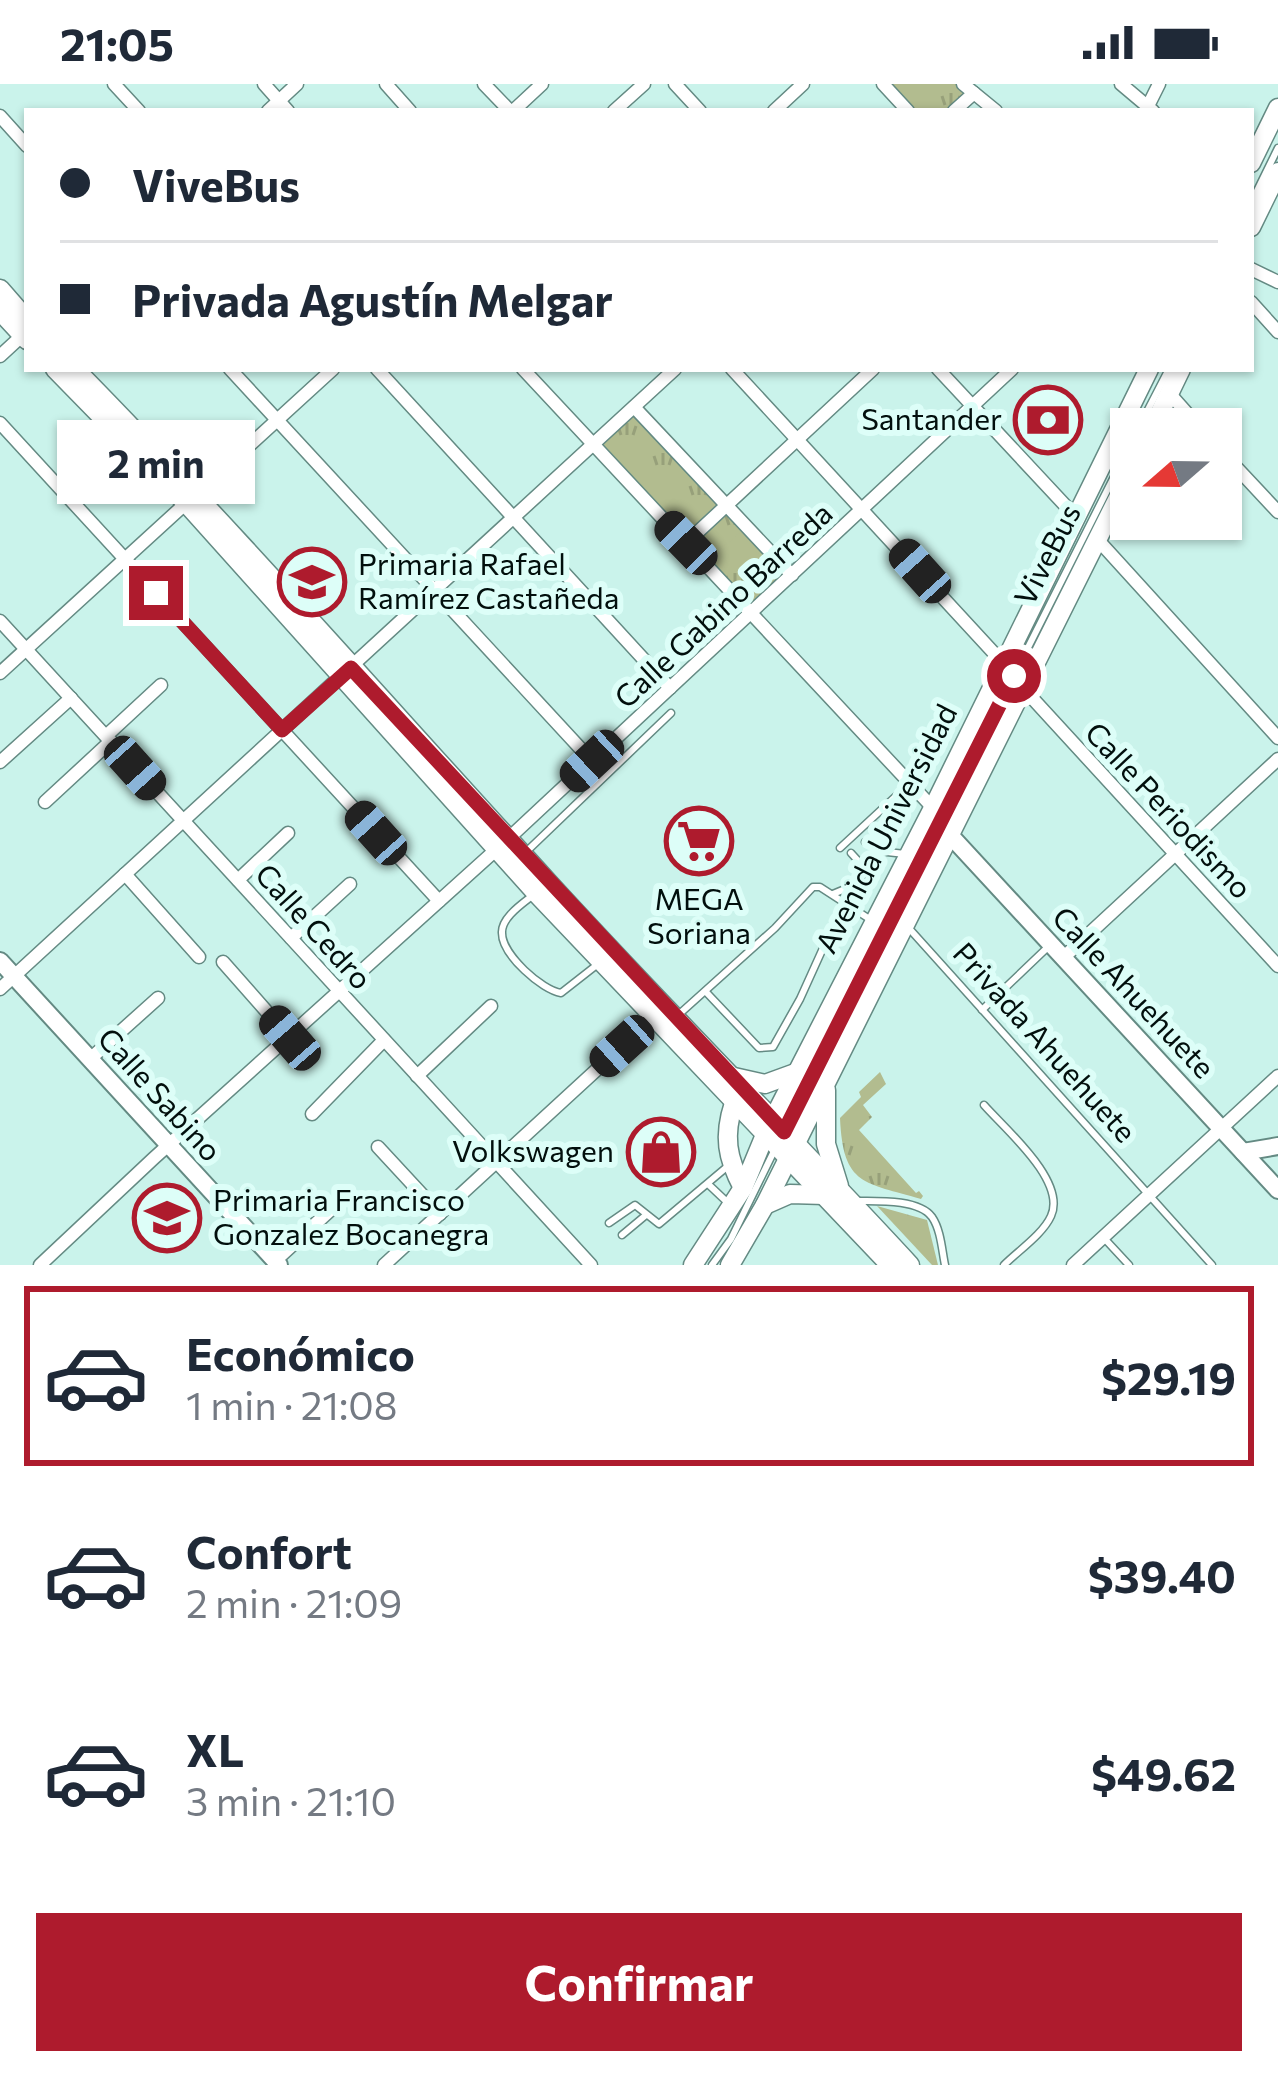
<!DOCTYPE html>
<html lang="es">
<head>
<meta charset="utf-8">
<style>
  :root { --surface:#fff; --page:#f2f2f3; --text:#1f2937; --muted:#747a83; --line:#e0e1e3; --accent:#ae1b2d }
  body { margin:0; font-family:Commissioner,sans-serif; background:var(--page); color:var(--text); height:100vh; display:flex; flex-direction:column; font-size:45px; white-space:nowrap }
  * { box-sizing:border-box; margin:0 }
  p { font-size:39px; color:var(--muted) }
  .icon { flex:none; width:66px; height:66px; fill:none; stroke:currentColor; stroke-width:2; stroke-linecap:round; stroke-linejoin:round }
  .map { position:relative; height:1181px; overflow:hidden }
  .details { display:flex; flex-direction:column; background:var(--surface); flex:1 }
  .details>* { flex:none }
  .top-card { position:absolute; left:24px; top:24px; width:1230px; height:264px; border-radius:0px; box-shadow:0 3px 9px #0004; display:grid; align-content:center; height:264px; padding:0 36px; background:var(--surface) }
  .needle { width:78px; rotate:250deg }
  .fabs { position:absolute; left:1110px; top:324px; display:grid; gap:24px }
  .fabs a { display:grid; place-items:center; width:132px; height:132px; border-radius:0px; background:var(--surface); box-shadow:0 3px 9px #0004; font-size:60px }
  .end { position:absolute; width:54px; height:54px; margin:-27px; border:15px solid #ae1b2d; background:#fff; box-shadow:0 0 0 6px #fff }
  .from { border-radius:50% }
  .bubble { position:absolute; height:84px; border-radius:0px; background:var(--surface); box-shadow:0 3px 9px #0004; font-size:39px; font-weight:700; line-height:84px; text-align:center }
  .car { position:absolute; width:36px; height:72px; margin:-36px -18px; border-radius:15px; box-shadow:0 0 9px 3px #0007; background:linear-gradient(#222 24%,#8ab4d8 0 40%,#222 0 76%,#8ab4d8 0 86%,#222 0) }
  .top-card b { display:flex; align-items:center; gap:42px; height:114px; font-size:45px }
  .top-card b+b { border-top:3px solid var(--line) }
  .top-card i { width:30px; height:30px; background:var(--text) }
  ul { padding:21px 0 0; list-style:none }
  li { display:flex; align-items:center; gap:36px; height:180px; margin:0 24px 18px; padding:0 12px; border:6px solid transparent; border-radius:0px }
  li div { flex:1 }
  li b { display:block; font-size:45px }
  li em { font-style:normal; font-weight:700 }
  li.selected { border-color:var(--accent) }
  li>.icon { width:108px; height:108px; stroke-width:1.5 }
  .action { display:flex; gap:24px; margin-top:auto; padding:24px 36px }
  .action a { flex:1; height:138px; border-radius:0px; background:var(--accent); color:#fff; font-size:48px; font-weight:700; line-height:138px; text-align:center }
  .status { display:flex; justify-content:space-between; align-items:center; height:84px; padding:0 60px; background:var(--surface); direction:ltr }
  .status svg { height:33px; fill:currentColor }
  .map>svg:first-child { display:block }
  .park { fill:url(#park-tufts) }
  .pitch { fill:#b2bc8f }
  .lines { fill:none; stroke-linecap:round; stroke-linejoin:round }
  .lane-casing { stroke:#648a83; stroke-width:9 }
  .street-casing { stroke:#648a83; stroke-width:15 }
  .secondary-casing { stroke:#648a83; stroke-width:20 }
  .primary-casing { stroke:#648a83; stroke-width:21 }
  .lane { stroke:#fff; stroke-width:6 }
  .street { stroke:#fff; stroke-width:12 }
  .secondary { stroke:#fff; stroke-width:16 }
  .primary { stroke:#fff; stroke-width:18 }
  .route { stroke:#ae1b2d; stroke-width:15 }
  .labels { text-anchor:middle; stroke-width:12; stroke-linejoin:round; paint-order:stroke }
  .poi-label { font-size:30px; fill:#020f0d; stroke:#ddfef8; text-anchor:end }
  .street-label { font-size:30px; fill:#020f0d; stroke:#ddfef8 }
</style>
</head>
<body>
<div class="status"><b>21:05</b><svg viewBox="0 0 49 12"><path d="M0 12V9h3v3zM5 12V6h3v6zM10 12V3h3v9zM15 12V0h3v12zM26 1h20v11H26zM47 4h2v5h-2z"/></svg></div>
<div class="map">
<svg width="1278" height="1181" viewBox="0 0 1278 1181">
  <defs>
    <pattern id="park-tufts" width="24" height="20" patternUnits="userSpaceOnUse" patternTransform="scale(3)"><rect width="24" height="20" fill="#b2bc8f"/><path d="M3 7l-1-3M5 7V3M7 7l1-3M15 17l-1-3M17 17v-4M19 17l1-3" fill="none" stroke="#97a07a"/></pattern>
  </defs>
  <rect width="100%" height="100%" fill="#caf3eb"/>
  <!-- park -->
  <g class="park">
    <polygon points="883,0 963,0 974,9 954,27 908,27"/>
    <polygon points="634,323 792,491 752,529 593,362"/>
    <path d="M 880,988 L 886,1000 L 863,1021 L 872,1033 L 859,1046 L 916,1109 L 919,1107 L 923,1112 L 921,1115 C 865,1098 843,1103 840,1034 L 861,1013 L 859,1008 Z"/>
    <polygon points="877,1122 927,1136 938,1181 932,1181"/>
  </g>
  <!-- pitch -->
  <polygon class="pitch" points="739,449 776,489 755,508 718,468"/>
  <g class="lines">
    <defs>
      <g id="lane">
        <polyline points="1251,119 1278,64"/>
        <polyline points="1138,345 1169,285"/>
        <polyline points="865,758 887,768 905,770"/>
        <polyline points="840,764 908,701"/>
        <polyline points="526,768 671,629"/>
        <polyline points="833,810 857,800 862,792 861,780 851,769"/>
        <path d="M 532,812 C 522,820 501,834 502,849 C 502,871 542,906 561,909 L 598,880"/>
        <polyline points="906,841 1212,1181"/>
        <polyline points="706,908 759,964 773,963 800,915 843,820"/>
        <polyline points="982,926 1049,862"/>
        <polyline points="676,933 775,844 813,803 820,803 871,836"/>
        <path d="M 984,1021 C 1005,1045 1067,1097 1051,1132 C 1043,1150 1018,1167 1004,1181"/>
        <polyline points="785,1046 1131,359"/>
        <polyline points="708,1100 727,1118"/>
        <path d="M 857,1117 C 877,1117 919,1115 932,1133 C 941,1146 942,1167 945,1181"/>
        <polyline points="609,1139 635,1121 659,1140 728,1082"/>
        <polyline points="622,1151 646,1131"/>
        <polyline points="1103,1153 1129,1181"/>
        <polyline points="712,1181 731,1155 776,1063"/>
      </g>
      <g id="street">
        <polyline points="114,0 139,27"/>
        <polyline points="264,0 288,27"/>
        <polyline points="386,0 410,27"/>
        <polyline points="484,0 510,27"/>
        <polyline points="675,0 700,27"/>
        <polyline points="883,0 908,27"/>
        <polyline points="963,0 996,27"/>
        <polyline points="1121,0 1153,27"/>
        <polyline points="1148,22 1159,0"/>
        <polyline points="268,27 297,0"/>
        <polyline points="513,27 542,0"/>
        <polyline points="614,27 644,0"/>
        <polyline points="774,27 803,0"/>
        <polyline points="954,27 974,9"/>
        <polyline points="0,32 27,62"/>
        <polyline points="1251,185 1278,198"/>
        <polyline points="1251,218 1278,248"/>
        <polyline points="0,272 26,248"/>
        <polyline points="230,285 592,677"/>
        <polyline points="377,285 670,604"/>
        <polyline points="523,285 933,724"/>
        <polyline points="732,285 1004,580"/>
        <polyline points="938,285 1076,433"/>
        <polyline points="1169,309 1201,345"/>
        <polyline points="634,323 792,491"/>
        <polyline points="0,339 439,817"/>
        <polyline points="1221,367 1278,428"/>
        <polyline points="1098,456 1278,654"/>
        <polyline points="686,459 873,285"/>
        <polyline points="0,537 591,1181"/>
        <polyline points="0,589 333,285"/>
        <polyline points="1023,604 1278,882"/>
        <polyline points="106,652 161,601"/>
        <polyline points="0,678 71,614"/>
        <polyline points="45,718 111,657"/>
        <polyline points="125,790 199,873"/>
        <polyline points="238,796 288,749"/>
        <polyline points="291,854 350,800"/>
        <polyline points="1064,873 1278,675"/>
        <polyline points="223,878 290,954"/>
        <polyline points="0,905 675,285"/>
        <polyline points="90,975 158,914"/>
        <polyline points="417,992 491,922"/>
        <polyline points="312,1030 384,956"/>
        <polyline points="378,1063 440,1130"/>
        <polyline points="275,1177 349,1109"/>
        <polyline points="40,1181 154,1074 509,754 1012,285"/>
        <polyline points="384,1181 653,934"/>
        <polyline points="1073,1181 1278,992"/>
      </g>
      <g id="secondary">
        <polyline points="949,750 1278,1106"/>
        <polyline points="0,877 279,1181"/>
        <polyline points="1243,1068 1278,1062"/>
      </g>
      <g id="primary">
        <polyline points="1251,79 1278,24"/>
        <polyline points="1251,143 1278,88"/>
        <polyline points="0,205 27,236"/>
        <polyline points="0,227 27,256"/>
        <polyline points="55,285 186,419 536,809 890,1181"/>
        <path d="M 75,285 C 238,451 391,627 548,798 C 667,928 791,1052 910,1181"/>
        <polyline points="1152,345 1181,285"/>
        <polyline points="734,993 765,1000 798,988"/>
        <polyline points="826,1006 826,1060 839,1102"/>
        <path d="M 734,1019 C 723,1052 727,1074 743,1104"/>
        <polyline points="765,1121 790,1110 825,1111"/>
        <polyline points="693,1181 743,1104 765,1051 933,724 1149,285"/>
        <polyline points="730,1181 765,1121 1131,388"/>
      </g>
    </defs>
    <!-- lane casing -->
    <use href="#lane" class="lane-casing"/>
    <!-- street casing -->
    <use href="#street" class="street-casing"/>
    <!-- secondary casing -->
    <use href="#secondary" class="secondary-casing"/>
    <!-- primary casing -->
    <use href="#primary" class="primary-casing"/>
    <!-- lane -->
    <use href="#lane" class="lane"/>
    <!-- street -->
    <use href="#street" class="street"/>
    <!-- secondary -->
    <use href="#secondary" class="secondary"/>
    <!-- primary -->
    <use href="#primary" class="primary"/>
  </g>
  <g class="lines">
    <!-- route -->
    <polyline class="route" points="156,509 282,646 351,584 784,1048 1014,592"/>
  </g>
  <!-- icons -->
  <defs>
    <symbol id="bank-ring" viewBox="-11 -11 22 22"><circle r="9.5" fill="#ddfef8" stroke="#ae1b2d" stroke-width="1.5"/><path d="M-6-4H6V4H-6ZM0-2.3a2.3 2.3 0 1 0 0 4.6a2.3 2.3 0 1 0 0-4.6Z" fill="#ae1b2d"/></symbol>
    <symbol id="school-ring" viewBox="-11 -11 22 22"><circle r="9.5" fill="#ddfef8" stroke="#ae1b2d" stroke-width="1.5"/><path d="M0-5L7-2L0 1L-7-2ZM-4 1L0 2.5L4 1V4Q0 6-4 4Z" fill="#ae1b2d"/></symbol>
    <symbol id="supermarket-ring" viewBox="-11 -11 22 22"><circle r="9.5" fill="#ddfef8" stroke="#ae1b2d" stroke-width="1.5"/><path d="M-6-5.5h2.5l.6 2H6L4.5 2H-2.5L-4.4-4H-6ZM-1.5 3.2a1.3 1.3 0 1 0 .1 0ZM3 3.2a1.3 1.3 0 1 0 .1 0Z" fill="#ae1b2d"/></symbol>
    <symbol id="shop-ring" viewBox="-11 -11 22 22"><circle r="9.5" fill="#ddfef8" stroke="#ae1b2d" stroke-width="1.5"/><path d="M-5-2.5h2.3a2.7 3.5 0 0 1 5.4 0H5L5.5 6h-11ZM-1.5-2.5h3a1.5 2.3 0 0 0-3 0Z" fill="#ae1b2d"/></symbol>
  </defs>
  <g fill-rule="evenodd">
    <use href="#bank-ring" x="1010" y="298" width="76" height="76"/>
    <use href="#school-ring" x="274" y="460" width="76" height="76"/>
    <use href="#supermarket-ring" x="661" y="719" width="76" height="76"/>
    <use href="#shop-ring" x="623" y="1030" width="76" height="76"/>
    <use href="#school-ring" x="129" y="1096" width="76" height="76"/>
  </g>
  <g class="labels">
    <!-- poi labels -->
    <g class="poi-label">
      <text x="1002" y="346">Santander</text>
      <text x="358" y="491" text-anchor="start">Primaria Rafael<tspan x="358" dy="34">Ramírez Castañeda</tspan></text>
      <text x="699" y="826" text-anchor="middle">MEGA<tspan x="699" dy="34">Soriana</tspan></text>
      <text x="614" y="1078">Volkswagen</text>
      <text x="213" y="1127" text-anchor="start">Primaria Francisco<tspan x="213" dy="34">Gonzalez Bocanegra</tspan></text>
    </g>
    <!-- street labels -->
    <g class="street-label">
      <text transform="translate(1048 471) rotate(-63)" y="10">ViveBus</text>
      <text transform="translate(724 522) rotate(-43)" y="10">Calle Gabino Barreda</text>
      <text transform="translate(1168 727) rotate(47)" y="10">Calle Periodismo</text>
      <text transform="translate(887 745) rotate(-63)" y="10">Avenida Universidad</text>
      <text transform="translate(313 843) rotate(48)" y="10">Calle Cedro</text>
      <text transform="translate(1133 909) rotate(47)" y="10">Calle Ahuehuete</text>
      <text transform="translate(1044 959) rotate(48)" y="10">Privada Ahuehuete</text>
      <text transform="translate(159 1011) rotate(48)" y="10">Calle Sabino</text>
    </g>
  </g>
</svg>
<div class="fabs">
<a><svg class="needle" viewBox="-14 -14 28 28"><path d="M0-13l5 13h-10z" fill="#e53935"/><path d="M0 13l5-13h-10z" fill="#747a83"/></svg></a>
</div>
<i class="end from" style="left:1014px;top:592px"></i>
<i class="end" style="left:156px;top:509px"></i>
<div class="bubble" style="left:57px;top:336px;width:198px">2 min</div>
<i class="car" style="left:686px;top:459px;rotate:316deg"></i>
<i class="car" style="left:920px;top:487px;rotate:318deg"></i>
<i class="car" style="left:592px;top:677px;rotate:227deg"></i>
<i class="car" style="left:135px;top:684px;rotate:138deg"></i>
<i class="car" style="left:376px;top:749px;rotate:318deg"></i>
<i class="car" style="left:290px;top:954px;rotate:319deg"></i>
<i class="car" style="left:622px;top:962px;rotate:228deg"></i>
<div class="top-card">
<b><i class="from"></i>ViveBus</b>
<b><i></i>Privada Agustín Melgar</b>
</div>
</div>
<section class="details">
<ul>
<li class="selected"><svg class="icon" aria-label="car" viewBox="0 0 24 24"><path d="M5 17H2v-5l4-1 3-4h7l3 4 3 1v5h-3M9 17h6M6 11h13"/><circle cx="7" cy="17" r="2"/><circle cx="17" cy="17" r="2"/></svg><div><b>Económico</b><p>1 min · 21:08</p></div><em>$29.19</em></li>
<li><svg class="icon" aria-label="car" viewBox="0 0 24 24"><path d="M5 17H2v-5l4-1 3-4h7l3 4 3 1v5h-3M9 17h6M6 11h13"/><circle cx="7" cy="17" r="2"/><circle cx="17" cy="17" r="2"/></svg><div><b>Confort</b><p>2 min · 21:09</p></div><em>$39.40</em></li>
<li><svg class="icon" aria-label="car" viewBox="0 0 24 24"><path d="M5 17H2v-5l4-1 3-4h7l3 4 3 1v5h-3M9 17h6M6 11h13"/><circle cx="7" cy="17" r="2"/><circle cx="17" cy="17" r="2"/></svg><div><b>XL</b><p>3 min · 21:10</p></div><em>$49.62</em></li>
</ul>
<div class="action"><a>Confirmar</a></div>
</section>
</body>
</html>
